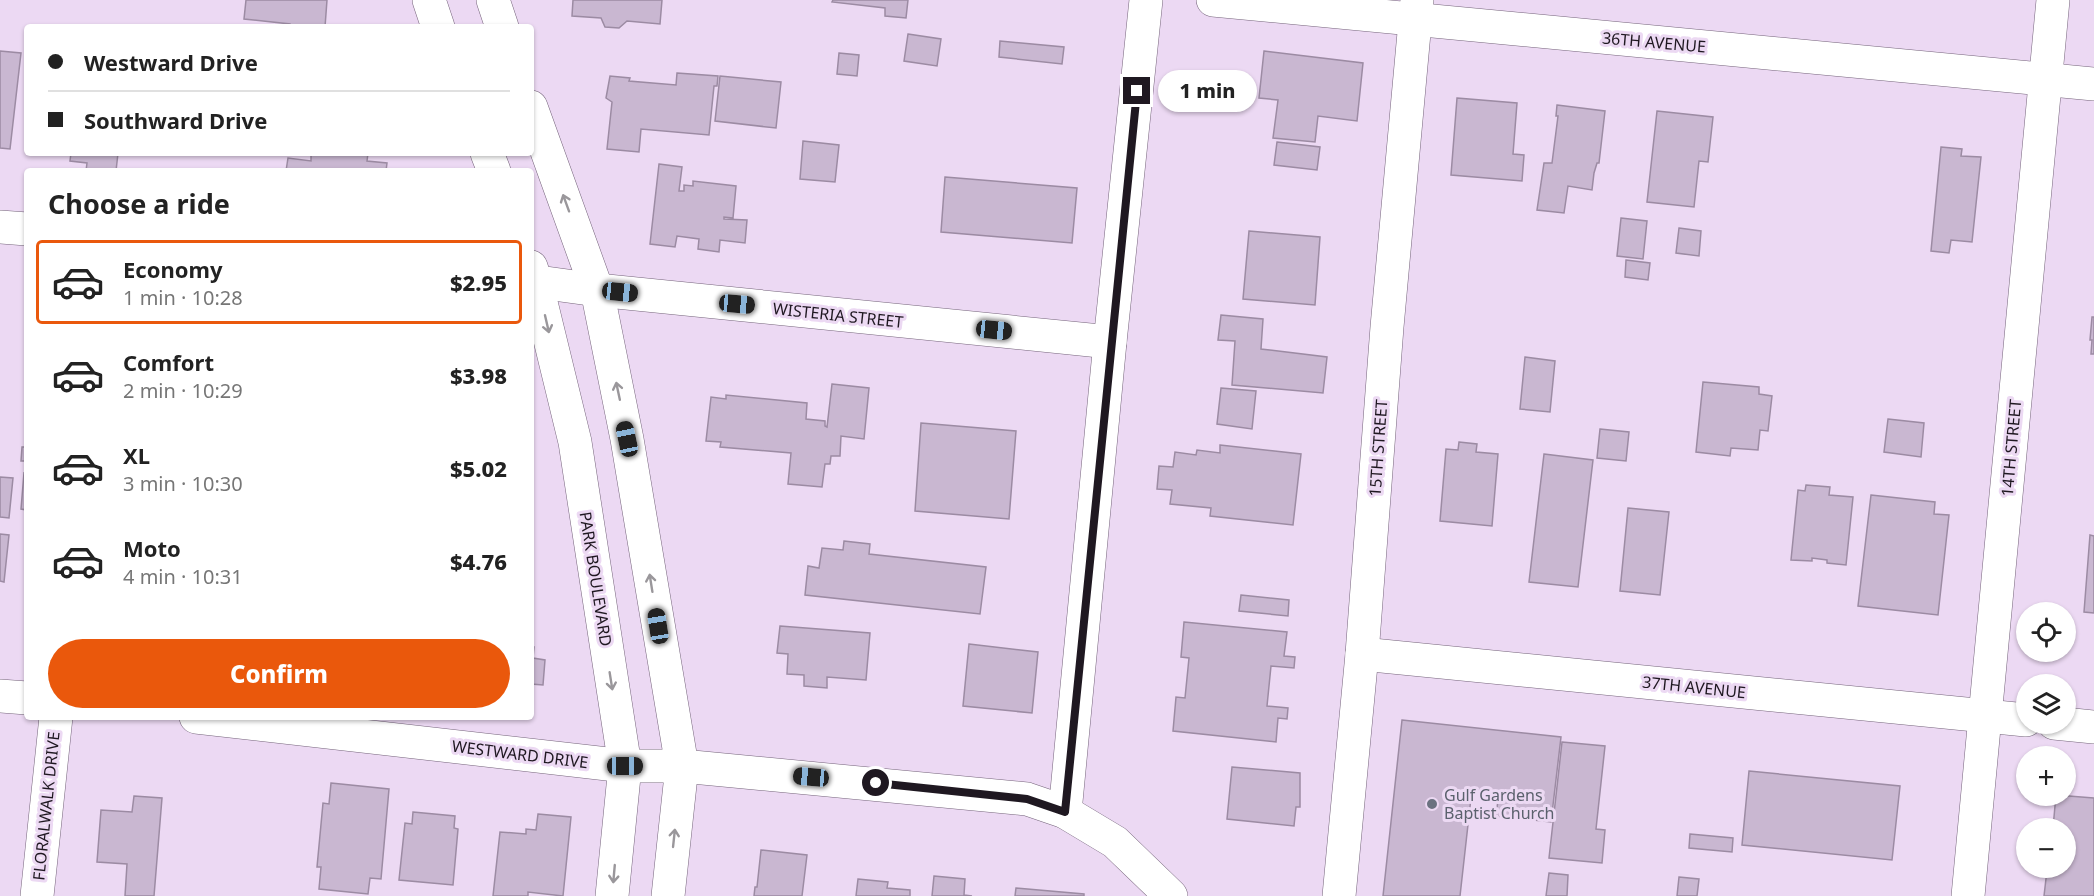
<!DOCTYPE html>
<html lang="en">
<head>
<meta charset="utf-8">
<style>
  :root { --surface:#fff; --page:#f6f6f6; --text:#222; --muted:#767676; --line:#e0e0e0; --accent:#ea580c }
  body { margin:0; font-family:"Noto Sans",sans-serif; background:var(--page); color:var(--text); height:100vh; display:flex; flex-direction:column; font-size:22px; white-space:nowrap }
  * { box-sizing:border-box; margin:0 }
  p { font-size:20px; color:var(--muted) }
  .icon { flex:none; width:33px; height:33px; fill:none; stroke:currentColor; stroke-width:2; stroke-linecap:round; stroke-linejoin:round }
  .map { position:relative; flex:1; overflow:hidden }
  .details { position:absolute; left:24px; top:168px; width:510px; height:552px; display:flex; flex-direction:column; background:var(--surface); border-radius:6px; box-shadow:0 2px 4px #0004 }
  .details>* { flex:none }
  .top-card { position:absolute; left:24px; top:24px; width:510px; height:132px; border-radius:6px; box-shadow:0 2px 4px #0004; display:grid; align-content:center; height:132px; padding:0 24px; background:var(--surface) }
  .controls { position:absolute; left:2016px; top:602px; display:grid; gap:12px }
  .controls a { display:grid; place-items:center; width:60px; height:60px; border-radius:50%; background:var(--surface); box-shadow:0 2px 4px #0004; font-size:30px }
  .end { position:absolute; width:27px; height:27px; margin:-14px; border:8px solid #1f1821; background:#fff; box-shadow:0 0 0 3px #fff }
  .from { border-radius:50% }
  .bubble { position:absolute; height:42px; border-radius:21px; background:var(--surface); box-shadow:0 2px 4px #0004; font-size:20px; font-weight:800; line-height:42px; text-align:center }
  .car { position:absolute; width:18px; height:36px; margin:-18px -9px; border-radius:8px; box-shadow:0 0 4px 2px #0007; background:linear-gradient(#222 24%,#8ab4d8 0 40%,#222 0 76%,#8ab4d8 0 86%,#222 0) }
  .top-card b { display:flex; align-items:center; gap:21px; height:57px; font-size:22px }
  .top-card b+b { border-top:2px solid var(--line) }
  .top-card i { width:15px; height:15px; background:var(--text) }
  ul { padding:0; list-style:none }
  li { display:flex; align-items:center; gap:18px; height:84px; margin:0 12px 9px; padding:0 12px; border:3px solid transparent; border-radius:6px }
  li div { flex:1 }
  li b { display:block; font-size:22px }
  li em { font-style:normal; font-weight:800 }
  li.current { border-color:var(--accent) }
  li>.icon { width:54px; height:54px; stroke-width:1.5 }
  h2 { padding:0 24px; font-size:27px; line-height:72px }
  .primary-button { display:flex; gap:12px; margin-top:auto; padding:12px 24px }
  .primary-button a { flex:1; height:69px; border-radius:36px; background:var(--accent); color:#fff; font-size:24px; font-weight:800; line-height:69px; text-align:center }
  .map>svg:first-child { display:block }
  .building { fill:#c9b7d1; stroke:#9c8ba3; stroke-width:1.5 }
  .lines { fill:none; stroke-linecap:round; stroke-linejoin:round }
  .minor-casing { stroke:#75647b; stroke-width:34 }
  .secondary-casing { stroke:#75647b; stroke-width:34 }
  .minor { stroke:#fff; stroke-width:33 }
  .secondary { stroke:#fff; stroke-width:33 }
  .oneway { stroke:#9a979b }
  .route { stroke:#1f1821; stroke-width:8 }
  .worship-dot { fill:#6b7280; stroke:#ecd9f3; stroke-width:2 }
  .labels { text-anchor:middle; stroke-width:6; stroke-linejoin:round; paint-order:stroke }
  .street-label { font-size:16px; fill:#1f1821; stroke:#ecd9f3 }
  .worship-label { font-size:16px; fill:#5b616d; stroke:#ecd9f3; text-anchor:start }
</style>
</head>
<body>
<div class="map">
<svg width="2094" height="896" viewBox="0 0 2094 896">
  <rect width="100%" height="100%" fill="#ecd9f3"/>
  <!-- building -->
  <g class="building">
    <polygon points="246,0 327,0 325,27 290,27 290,24 244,19"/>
    <polygon points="573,0 662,0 660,24 627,21 619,28 605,27 601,18 572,16"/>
    <polygon points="833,0 908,0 906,18 885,16 885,8 832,2"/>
    <polygon points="908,34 941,39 937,66 904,61"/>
    <polygon points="1000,41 1064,47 1062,64 999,57"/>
    <polygon points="0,51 21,53 10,149 0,148"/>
    <polygon points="1264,51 1363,63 1357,121 1318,116 1315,142 1273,138 1278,100 1259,98"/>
    <polygon points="839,53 859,55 857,76 837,74"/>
    <polygon points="677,73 718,76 717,86 714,86 709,135 641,129 639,152 607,149 612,102 606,98 610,76 630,78 629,81 676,85"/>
    <polygon points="720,76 781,82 776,128 715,121"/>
    <polygon points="1457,98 1517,103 1513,154 1524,155 1522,181 1451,175"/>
    <polygon points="1557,105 1605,111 1599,163 1597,163 1594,173 1592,190 1568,186 1564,213 1537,210 1544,163 1552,163 1558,116 1556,116"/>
    <polygon points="1657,111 1713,117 1708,162 1699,161 1694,207 1647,202"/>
    <polygon points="803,141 839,145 835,182 800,179"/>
    <polygon points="1277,142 1320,147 1317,170 1274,165"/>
    <polygon points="1941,147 1962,149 1961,156 1981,157 1972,242 1951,240 1949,253 1931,251"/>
    <polygon points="71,153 118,153 116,171 86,171 87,163 70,161"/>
    <polygon points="311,153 368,153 367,161 387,163 386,171 286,171 288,158 311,161"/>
    <polygon points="659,164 682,167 679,191 684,191 684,185 693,186 693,181 736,186 733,218 724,217 724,219 747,220 745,243 720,240 719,252 698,249 699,239 677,236 675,247 650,244"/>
    <polygon points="945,177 1077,188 1072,243 941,232"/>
    <polygon points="1621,218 1647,221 1643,259 1617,256"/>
    <polygon points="1679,228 1701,231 1699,256 1676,253"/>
    <polygon points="1249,231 1320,237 1315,305 1243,299"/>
    <polygon points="1626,260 1650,263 1648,280 1625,277"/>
    <polygon points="1221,315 1263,319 1261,349 1327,357 1323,393 1232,385 1235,341 1218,340"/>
    <polygon points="2092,317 2094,317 2094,354 2091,354 2092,340 2090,340"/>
    <polygon points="1525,357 1555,361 1550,412 1520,409"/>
    <polygon points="1703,382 1759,387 1759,394 1772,396 1768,431 1760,430 1758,450 1731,448 1730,456 1696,452"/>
    <polygon points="832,384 869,388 864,439 841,436 840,456 831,456 830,464 825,464 822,487 788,484 791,453 720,447 721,442 706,441 711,397 726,399 726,395 807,403 806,419 825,421 825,426 827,427"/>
    <polygon points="1221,388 1256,391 1252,429 1217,424"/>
    <polygon points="1888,419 1924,423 1921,457 1884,452"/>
    <polygon points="921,423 1016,431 1009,519 915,511"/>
    <polygon points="1600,429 1629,432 1626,461 1597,458"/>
    <polygon points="1459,442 1477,444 1476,452 1498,454 1492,526 1440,521 1446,449 1458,450"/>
    <polygon points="1220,445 1301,454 1293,525 1210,516 1211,508 1170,504 1172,490 1157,489 1159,466 1173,467 1175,452 1196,455 1197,450 1220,453"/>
    <polygon points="22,447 27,447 27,467 27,461 21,461"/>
    <polygon points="1544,454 1593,460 1578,587 1529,582"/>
    <polygon points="24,473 27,474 27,510 21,509"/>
    <polygon points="0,477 13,478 9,518 0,517"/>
    <polygon points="1806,485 1830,487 1829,495 1853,497 1846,565 1827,563 1827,560 1812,558 1812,561 1791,560 1798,490 1805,491"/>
    <polygon points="1871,495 1935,502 1934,514 1949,515 1938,615 1858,606"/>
    <polygon points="1628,508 1669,512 1660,595 1620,591"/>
    <polygon points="0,534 9,535 4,582 0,581"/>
    <polygon points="2090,535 2094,536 2094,613 2084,612"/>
    <polygon points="844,541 870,544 869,554 986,567 980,614 805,595 808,566 819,568 822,548 843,550"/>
    <polygon points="1241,595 1289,600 1288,616 1239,611"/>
    <polygon points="1184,622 1287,632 1284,656 1295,657 1294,668 1271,666 1267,706 1288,708 1287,719 1278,718 1276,742 1173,731 1176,697 1185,698 1189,658 1181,657"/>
    <polygon points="780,626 870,633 866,680 827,677 827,688 804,686 804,675 787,674 788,654 777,653"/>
    <polygon points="969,644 1038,652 1032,713 963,706"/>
    <polygon points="531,647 534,647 533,658 545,660 543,685 531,684"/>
    <polygon points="1402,720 1561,737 1551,822 1496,816 1499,792 1472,789 1460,896 1383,896"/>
    <polygon points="1562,742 1605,746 1596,829 1605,830 1602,863 1549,858"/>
    <polygon points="1232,767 1300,773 1300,807 1296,807 1294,826 1227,819"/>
    <polygon points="1749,771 1900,786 1892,860 1742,845"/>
    <polygon points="331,783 389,789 381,879 370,878 368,894 319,889 321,867 317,867 323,803 329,804"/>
    <polygon points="2056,795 2094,798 2094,896 2044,896 2047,870 2040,870 2041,867 2066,867 2066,828 2053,828"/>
    <polygon points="134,796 162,798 154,896 125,896 127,864 97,862 101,810 132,812"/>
    <polygon points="413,812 455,816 454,828 458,829 453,885 399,880 405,823 412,824"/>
    <polygon points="538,814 571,817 563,896 528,892 528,896 493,896 500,832 526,834 526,829 536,830"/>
    <polygon points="1690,834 1733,838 1732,852 1689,848"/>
    <polygon points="761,850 807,855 802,896 754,896 755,887 757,887"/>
    <polygon points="1549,873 1568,875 1567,896 1546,896"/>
    <polygon points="934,876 965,879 964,895 972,896 932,896"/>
    <polygon points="1679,877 1699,879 1697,896 1677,896"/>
    <polygon points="858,879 888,882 887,888 910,890 910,896 856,896"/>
    <polygon points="1016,888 1084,894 1084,896 1015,896"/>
  </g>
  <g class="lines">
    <defs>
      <g id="minor">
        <polyline points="429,0 438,27"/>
        <polyline points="493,0 502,27"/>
        <polyline points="1213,0 2094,84"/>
        <polyline points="531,107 597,290 627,439 682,766 668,896"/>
        <polyline points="487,153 494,171"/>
        <polyline points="0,227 27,229"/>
        <polyline points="531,267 536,282 575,442 625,766 612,896"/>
        <polyline points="531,281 597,290 1110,342"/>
        <polyline points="1362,654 2026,720"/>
        <polyline points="0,696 27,698"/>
        <polyline points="196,717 625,766 682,766 1027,799 1065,812 1115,842 1171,896"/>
        <polyline points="2054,723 2094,727"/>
        <polyline points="1065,812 1110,342 1146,0"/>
        <polyline points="37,896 56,717"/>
        <polyline points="1968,896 2053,0"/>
      </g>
      <polyline id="secondary" points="1339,896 1362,654 1387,327 1417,0"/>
    </defs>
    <!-- minor casing -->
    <use href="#minor" class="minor-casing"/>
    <!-- secondary casing -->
    <use href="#secondary" class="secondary-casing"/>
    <!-- minor -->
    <use href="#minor" class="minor"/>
    <!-- secondary -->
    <use href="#secondary" class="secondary"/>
  </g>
  <!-- one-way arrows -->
  <defs><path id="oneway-shaft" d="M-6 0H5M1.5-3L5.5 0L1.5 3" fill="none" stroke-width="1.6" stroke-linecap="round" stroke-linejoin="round" transform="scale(1.5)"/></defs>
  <g class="oneway">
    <use href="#oneway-shaft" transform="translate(566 203) rotate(-110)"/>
    <use href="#oneway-shaft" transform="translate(547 324) rotate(77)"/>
    <use href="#oneway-shaft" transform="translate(618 391) rotate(-102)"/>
    <use href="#oneway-shaft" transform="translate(651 583) rotate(-99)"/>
    <use href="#oneway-shaft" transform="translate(611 681) rotate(81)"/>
    <use href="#oneway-shaft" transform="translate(674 838) rotate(-84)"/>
    <use href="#oneway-shaft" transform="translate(614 874) rotate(95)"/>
  </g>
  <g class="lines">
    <!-- route -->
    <polyline class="route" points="876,783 1027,799 1065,812 1137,91"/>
  </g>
  <!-- markers -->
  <circle class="worship-dot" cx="1432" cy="804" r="6"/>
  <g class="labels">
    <!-- street labels -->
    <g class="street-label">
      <text transform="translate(1654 42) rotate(5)" y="6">36TH AVENUE</text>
      <text transform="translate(838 315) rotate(6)" y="6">WISTERIA STREET</text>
      <text transform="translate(1378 448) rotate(-86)" y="6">15TH STREET</text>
      <text transform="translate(2011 448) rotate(-85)" y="6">14TH STREET</text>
      <text transform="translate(596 579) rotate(81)" y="6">PARK BOULEVARD</text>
      <text transform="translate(1694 687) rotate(6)" y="6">37TH AVENUE</text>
      <text transform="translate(520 754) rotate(7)" y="6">WESTWARD DRIVE</text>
      <text transform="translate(46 806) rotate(-84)" y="6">FLORALWALK DRIVE</text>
    </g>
    <!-- worship labels -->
    <g class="worship-label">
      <text x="1444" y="801">Gulf Gardens<tspan x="1444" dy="18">Baptist Church</tspan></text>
    </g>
  </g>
</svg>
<div class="controls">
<a><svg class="icon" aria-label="locate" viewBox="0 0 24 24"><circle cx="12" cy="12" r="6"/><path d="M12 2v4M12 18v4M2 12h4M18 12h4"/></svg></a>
<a><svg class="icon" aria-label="layers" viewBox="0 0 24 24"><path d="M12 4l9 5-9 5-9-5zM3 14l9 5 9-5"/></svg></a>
<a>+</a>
<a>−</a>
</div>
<i class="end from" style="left:876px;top:783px"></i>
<i class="end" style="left:1137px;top:91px"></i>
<div class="bubble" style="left:1158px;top:70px;width:99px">1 min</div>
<i class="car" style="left:620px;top:292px;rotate:96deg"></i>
<i class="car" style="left:737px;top:304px;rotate:95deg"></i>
<i class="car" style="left:994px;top:330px;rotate:96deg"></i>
<i class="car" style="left:627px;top:439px;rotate:348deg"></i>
<i class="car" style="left:658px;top:626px;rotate:351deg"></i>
<i class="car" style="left:625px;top:766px;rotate:90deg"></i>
<i class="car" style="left:811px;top:777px;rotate:275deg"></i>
<div class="top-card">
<b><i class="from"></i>Westward Drive</b>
<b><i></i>Southward Drive</b>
</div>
<section class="details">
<h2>Choose a ride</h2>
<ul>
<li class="current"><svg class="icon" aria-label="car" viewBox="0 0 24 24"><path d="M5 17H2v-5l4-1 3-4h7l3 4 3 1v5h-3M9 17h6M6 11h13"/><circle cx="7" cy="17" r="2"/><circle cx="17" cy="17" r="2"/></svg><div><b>Economy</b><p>1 min · 10:28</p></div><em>$2.95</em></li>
<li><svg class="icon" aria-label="car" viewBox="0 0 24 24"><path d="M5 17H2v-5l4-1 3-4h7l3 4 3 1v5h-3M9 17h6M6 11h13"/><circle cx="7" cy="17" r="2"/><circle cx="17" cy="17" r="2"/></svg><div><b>Comfort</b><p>2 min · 10:29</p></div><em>$3.98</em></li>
<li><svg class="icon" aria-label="car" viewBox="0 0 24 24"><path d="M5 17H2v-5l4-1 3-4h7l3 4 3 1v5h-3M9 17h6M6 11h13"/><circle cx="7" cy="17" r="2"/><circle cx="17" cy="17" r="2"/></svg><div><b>XL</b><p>3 min · 10:30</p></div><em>$5.02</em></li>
<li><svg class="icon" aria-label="car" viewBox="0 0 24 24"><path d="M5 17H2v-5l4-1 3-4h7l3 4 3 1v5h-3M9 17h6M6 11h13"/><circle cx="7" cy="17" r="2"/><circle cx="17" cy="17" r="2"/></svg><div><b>Moto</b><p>4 min · 10:31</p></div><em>$4.76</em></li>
</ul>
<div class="primary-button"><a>Confirm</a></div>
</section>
</div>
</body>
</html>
